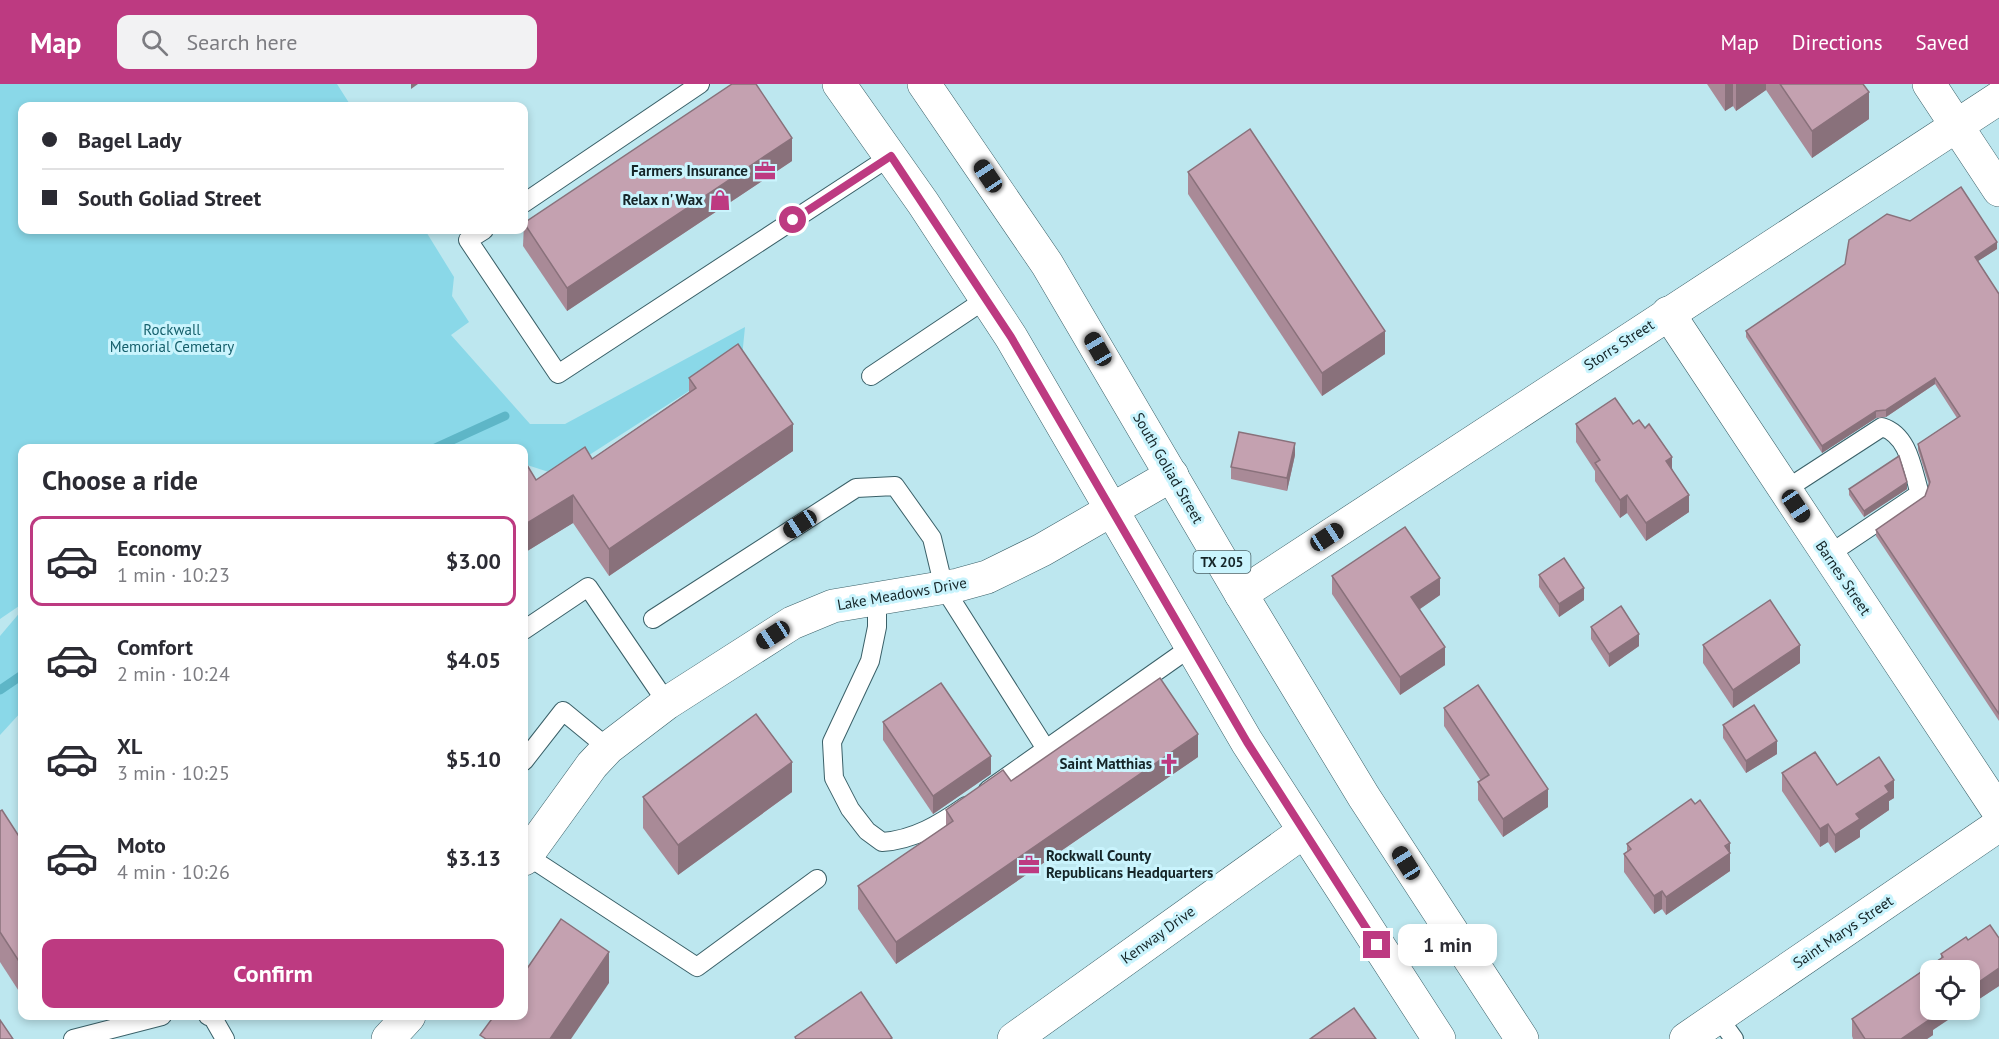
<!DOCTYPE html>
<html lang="en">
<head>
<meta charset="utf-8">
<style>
  :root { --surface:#fff; --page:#f2f2f3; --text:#2b2b33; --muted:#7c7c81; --line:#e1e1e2; --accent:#bd3a81 }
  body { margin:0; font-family:"PT Sans",sans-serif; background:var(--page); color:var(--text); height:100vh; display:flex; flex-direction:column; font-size:22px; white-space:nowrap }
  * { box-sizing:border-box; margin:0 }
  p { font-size:20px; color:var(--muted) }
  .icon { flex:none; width:33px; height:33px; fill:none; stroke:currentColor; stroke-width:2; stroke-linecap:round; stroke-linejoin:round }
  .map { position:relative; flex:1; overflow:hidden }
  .drawer { position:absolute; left:18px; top:360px; width:510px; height:576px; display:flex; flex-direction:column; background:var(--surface); border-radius:12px; box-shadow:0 3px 9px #0003 }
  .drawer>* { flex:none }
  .guide { position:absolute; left:18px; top:18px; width:510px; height:132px; border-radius:12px; box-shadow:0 3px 9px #0003; display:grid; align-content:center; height:132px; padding:0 24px; background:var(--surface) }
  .tools { position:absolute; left:1920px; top:876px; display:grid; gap:12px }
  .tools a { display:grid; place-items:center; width:60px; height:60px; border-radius:12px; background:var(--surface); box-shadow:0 3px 9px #0003; font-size:30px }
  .end { position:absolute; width:27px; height:27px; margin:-14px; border:8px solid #bd3a81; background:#fff; box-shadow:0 0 0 3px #fff }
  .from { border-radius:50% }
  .bubble { position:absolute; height:42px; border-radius:12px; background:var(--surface); box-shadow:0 3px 9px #0003; font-size:20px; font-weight:700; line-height:42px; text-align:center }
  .car { position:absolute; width:18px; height:36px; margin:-18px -9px; border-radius:8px; box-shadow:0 0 4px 2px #0007; background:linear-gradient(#222 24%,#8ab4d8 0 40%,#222 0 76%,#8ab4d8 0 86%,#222 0) }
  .guide b { display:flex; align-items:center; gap:21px; height:57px; font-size:22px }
  .guide b+b { border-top:2px solid var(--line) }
  .guide i { width:15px; height:15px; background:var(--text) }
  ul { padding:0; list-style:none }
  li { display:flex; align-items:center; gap:18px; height:90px; margin:0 12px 9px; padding:0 12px; border:3px solid transparent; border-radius:12px }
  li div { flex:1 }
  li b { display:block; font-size:22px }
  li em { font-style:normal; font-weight:700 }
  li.on { border-color:var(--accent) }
  li>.icon { width:54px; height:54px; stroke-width:1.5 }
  h2 { padding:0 24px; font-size:27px; line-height:72px }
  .cta { display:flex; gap:12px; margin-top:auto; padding:12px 24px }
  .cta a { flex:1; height:69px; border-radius:12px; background:var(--accent); color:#fff; font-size:24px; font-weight:700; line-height:69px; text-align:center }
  header { display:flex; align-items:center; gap:36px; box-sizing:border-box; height:84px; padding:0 30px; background:var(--accent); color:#fff }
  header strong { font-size:28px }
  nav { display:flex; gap:33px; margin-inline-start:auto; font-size:21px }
  .search { width:420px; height:54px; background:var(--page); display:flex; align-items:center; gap:15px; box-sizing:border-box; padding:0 21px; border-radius:12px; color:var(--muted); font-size:22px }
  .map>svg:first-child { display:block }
  .green { fill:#8ad8e8 }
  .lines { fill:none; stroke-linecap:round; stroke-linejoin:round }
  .stream { stroke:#5eb6c7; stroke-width:9 }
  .lane-casing { stroke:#3a6068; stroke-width:20 }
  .street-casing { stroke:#3a6068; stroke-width:34 }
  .primary-casing { stroke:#3a6068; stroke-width:34 }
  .lane { stroke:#fff; stroke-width:18 }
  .street { stroke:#fff; stroke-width:33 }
  .primary { stroke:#fff; stroke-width:33 }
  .wall { fill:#a98a97 }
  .shaded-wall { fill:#89717b }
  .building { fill:#c4a1b0; stroke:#89717b; stroke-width:1.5 }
  .route { stroke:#bd3a81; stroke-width:8 }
  .labels { text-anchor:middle; stroke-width:6; stroke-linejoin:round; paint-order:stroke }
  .shield { fill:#caf4fd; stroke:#4b6368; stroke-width:1.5 }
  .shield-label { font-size:14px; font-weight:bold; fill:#152528 }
  .poi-label { font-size:15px; font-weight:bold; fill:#152528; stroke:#caf4fd; text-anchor:end }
  .park-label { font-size:15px; fill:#155f6b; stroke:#caf4fd }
  .street-label { font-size:15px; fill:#152528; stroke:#caf4fd }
</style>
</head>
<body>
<header>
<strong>Map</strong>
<div class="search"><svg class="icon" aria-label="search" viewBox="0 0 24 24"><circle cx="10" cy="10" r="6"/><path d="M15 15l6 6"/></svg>Search here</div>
<nav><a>Map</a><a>Directions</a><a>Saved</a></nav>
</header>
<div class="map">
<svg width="1999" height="955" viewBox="0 0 1999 955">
  <rect width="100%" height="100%" fill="#bde7ef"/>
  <!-- green -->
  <g class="green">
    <polygon points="0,0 337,0 351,22 22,22 22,146 425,146 454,193 452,212 469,238 451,251 530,340 565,340 745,243 742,273 558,391 524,380 524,364 22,364 22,520 0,535"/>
    <polygon points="22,526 22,627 0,651 0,552"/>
  </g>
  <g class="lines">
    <!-- stream -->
    <g class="stream">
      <polyline points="435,364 505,332"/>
      <polyline points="0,606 22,591"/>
    </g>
    <defs>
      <g id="lane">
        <polyline points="524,119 700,0"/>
        <polyline points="484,146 468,156 558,290 891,72"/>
        <polyline points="871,292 986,215"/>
        <path d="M 1785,406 L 1882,343 C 1908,351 1912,383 1919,407 L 1916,412 L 1828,471"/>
        <path d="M 877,514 L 877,543 L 870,577 L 832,658 L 834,694 L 850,725 L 867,747 L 882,758 C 914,756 940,740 966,722"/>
        <polyline points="653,535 856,404 895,402 932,454 944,504 1046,665"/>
        <polyline points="524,546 588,503 667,619"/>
        <polyline points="524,677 563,627 608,664"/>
        <polyline points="988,706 1191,563"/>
        <polyline points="526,771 697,883 817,795"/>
        <polyline points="208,932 213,934 225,955"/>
        <polyline points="1718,933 1734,955"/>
        <polyline points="73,955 162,932"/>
      </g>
      <g id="street">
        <polyline points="1929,0 1999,106"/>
        <polyline points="1668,229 1999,728"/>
        <polyline points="1241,510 1999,14"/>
        <polyline points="524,775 592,681 608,664 667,619 792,539 833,522 958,501 987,493 1042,466 1172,391"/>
        <polyline points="388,955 409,932"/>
        <polyline points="1014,955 1303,748"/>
        <polyline points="1686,955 1999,741"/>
      </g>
      <g id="primary">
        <polyline points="839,0 923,119 1011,253 1247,658 1439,955"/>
        <polyline points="924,0 1047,180 1241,510 1364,713 1522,955"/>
      </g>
    </defs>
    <!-- lane casing -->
    <use href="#lane" class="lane-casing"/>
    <!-- street casing -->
    <use href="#street" class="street-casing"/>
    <!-- primary casing -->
    <use href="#primary" class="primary-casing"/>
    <!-- lane -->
    <use href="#lane" class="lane"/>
    <!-- street -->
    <use href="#street" class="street"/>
    <!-- primary -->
    <use href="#primary" class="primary"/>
  </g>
  <!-- wall -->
  <g class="wall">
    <polygon points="1707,0 1863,0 1869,35 1812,74 1766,6 1736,27 1733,22 1725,27"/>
    <polygon points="792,77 567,227 523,162 524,139"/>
    <polygon points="1188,88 1385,270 1322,312 1188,110"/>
    <polygon points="1997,165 1978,177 1999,210 1999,637 1876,452 1876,446 1925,412 1929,401 1918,366 1918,360 1957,334 1935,300 1886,333 1876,334 1822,369 1746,253 1746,247"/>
    <polygon points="689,294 793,367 609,492 573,439 524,469 524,376 536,396 592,375 689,308"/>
    <polygon points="1576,340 1633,340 1672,384 1689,428 1646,457 1627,429 1620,434 1595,397 1595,387 1576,358"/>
    <polygon points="1295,371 1287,407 1231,395 1231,383"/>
    <polygon points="1849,405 1907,405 1864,433 1849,411"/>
    <polygon points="1539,491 1584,516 1559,533 1539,503"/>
    <polygon points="1332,492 1440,511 1420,525 1445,581 1400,611 1332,510"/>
    <polygon points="1591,543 1639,562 1609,583 1591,555"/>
    <polygon points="1703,561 1800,579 1733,624 1703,579"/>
    <polygon points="1444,624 1548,723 1503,753 1478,716 1478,698 1481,697 1444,642"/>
    <polygon points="883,638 991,690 933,730 883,656"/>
    <polygon points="1723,641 1777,670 1746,689 1723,654"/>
    <polygon points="1198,673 896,880 858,825 858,802 946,742 946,726 1011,697"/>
    <polygon points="1782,689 1837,701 1894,714 1889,717 1889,726 1860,746 1860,753 1835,769 1828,758 1820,763 1782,707"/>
    <polygon points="792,708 678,791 643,744 643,713"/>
    <polygon points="0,727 22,757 22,912 0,878"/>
    <polygon points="1627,760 1730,777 1730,787 1666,831 1662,825 1654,830 1624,788 1624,770 1627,768"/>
    <polygon points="1941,870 1999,902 1970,921 1970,886 1933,946 1933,951 1927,955 1853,955 1852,952 1852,935 1941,874"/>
  </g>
  <!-- shaded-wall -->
  <g class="shaded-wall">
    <polygon points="411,0 418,0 411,5"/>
    <polygon points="1725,0 1733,0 1733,22 1725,27"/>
    <polygon points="1736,0 1766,0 1766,6 1736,27"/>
    <polygon points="1869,8 1869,35 1812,74 1812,47"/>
    <polygon points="792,54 792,77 567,227 567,204"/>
    <polygon points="1997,158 1997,165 1975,179 1975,173"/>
    <polygon points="1385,247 1385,270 1322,312 1322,289"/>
    <polygon points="1935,294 1935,300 1886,333 1886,326"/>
    <polygon points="1876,327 1876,334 1822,369 1822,362"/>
    <polygon points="793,340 793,367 609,492 609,465"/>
    <polygon points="1295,359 1295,371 1287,407 1287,394"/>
    <polygon points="1672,373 1672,391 1666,377"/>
    <polygon points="1907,398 1907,405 1864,433 1864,427"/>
    <polygon points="573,411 573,439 524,469 524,441"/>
    <polygon points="1627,411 1627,429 1620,434 1620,416"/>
    <polygon points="1689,411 1689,428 1646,457 1646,439"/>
    <polygon points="1440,494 1440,511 1411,531 1411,513"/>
    <polygon points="1584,504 1584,516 1559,533 1559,520"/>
    <polygon points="1639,550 1639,562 1609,583 1609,570"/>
    <polygon points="1800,561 1800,579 1733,624 1733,606"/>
    <polygon points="1445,563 1445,581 1400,611 1400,593"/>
    <polygon points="1198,650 1198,673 896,880 896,858"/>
    <polygon points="1777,657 1777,670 1746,689 1746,677"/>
    <polygon points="991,672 991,690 933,730 933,712"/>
    <polygon points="792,678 792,708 678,791 678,761"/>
    <polygon points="1894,696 1894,714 1889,717 1889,726 1860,746 1860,753 1835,769 1835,751 1885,702"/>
    <polygon points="1548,705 1548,723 1503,753 1503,735"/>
    <polygon points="1828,740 1828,758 1820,763 1820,745"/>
    <polygon points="1730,759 1730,787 1666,831 1666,813"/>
    <polygon points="1662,807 1662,825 1654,830 1654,812"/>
    <polygon points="609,868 609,899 571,955 550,955"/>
    <polygon points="1999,884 1999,902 1970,921 1970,904"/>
    <polygon points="1938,926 1963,926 1933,946 1933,951 1927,955 1901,955"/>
  </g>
  <!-- building -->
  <g class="building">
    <polygon points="732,0 756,0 792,54 567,204 524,139"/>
    <polygon points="1780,0 1863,0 1869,8 1812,47"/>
    <polygon points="1250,45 1385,247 1322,289 1188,88"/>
    <polygon points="1961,103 1997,158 1975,173 1999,210 1999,630 1876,446 1925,412 1930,398 1918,360 1960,332 1935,294 1886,326 1876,327 1822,362 1746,247 1845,180 1849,156 1887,130 1910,137"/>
    <polygon points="738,260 793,340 609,465 573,411 524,441 524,376 536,396 585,363 592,375 696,304 689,294"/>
    <polygon points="1615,314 1633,340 1639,336 1645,344 1649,340 1672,373 1666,377 1689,411 1646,439 1627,411 1620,416 1595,379 1600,376 1576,340"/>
    <polygon points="1239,348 1295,359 1287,394 1231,383"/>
    <polygon points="1899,372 1907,398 1864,427 1849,405"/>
    <polygon points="1405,443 1440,494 1411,513 1445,563 1400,593 1332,492"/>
    <polygon points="1564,474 1584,504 1559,520 1539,491"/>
    <polygon points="1770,516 1800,561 1733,606 1703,561"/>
    <polygon points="1621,522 1639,550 1609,570 1591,543"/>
    <polygon points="1160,594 1198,650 896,858 858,802 953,737 946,726 1003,686 1011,697"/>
    <polygon points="941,599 991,672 933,712 883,638"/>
    <polygon points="1478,601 1548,705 1503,735 1478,698 1489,691 1444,624"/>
    <polygon points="1754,621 1777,657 1746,677 1723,641"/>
    <polygon points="756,630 792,678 678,761 643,713"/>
    <polygon points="1815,668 1837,701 1879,673 1894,696 1885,702 1889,708 1856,730 1860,735 1835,751 1828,740 1820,745 1782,689"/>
    <polygon points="1691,715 1695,720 1700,716 1730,759 1725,762 1730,769 1666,813 1662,807 1654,812 1624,770 1631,765 1627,760"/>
    <polygon points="2,726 22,757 22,882 0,848 0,727"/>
    <polygon points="561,835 609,868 550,955 486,955 480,951 494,932 524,932 524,889"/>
    <polygon points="1990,841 1999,854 1999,884 1970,904 1970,886 1930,886 1930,926 1938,926 1931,930 1933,933 1901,955 1865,955 1852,935 1943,873 1941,870 1966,853 1968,856"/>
    <polygon points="861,908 892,954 890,955 796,955 795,953"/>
    <polygon points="1354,924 1376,955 1310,955"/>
    <polygon points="0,936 13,955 0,955"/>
  </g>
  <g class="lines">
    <!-- route -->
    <polyline class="route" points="793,136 891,72 1011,253 1247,658 1377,861"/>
  </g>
  <!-- icons -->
  <defs>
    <symbol id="office-bare" viewBox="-9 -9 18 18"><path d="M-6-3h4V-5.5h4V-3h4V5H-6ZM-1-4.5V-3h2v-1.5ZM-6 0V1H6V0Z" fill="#bd3a81" stroke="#caf4fd" stroke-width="2.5" paint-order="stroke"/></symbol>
    <symbol id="shop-bare" viewBox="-9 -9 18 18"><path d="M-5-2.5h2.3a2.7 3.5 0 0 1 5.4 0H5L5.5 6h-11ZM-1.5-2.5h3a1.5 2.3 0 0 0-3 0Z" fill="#bd3a81" stroke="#caf4fd" stroke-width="2.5" paint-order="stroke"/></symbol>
    <symbol id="church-bare" viewBox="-9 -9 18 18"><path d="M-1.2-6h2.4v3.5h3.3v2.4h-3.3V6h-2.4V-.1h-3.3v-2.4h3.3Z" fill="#bd3a81" stroke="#caf4fd" stroke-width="2.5" paint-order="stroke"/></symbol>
  </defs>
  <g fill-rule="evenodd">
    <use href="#office-bare" x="750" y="72" width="30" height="30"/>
    <use href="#shop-bare" x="705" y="101" width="30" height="30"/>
    <use href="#church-bare" x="1154" y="665" width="30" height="30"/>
    <use href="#office-bare" x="1014" y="766" width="30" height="30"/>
  </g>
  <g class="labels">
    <!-- shield labels -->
    <rect class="shield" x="1193.5" y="467" width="57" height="22" rx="4.5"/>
    <g class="shield-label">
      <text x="1222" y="483">TX 205</text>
    </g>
    <!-- poi labels -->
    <g class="poi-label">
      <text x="748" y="92">Farmers Insurance</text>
      <text x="703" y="121">Relax n' Wax</text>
      <text x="1152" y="685">Saint Matthias</text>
      <text x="1046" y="777" text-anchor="start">Rockwall County<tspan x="1046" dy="17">Republicans Headquarters</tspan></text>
    </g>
    <!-- park labels -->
    <g class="park-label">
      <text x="172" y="251">Rockwall<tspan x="172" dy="17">Memorial Cemetary</tspan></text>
    </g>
    <!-- street labels -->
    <g class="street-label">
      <text transform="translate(1619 261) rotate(-33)" y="5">Storrs Street</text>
      <text transform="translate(1168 384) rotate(60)" y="5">South Goliad Street</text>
      <text transform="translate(1843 494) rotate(56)" y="5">Barnes Street</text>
      <text transform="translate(902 510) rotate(-10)" y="5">Lake Meadows Drive</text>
      <text transform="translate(1843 848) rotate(-34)" y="5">Saint Marys Street</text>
      <text transform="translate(1158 851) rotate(-36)" y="5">Kenway Drive</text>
    </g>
  </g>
</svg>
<div class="tools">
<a><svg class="icon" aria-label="locate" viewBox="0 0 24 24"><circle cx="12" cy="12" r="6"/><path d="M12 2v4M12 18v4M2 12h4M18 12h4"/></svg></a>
</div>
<i class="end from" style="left:793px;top:136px"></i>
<i class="end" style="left:1377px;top:861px"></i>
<div class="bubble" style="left:1398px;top:840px;width:99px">1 min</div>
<i class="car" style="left:988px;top:92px;rotate:326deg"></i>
<i class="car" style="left:1098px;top:265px;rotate:330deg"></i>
<i class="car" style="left:1796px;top:422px;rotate:146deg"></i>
<i class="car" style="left:800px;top:440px;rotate:237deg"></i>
<i class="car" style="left:1327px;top:453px;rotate:57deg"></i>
<i class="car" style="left:773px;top:551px;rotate:237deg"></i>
<i class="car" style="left:1406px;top:779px;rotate:328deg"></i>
<div class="guide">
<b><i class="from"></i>Bagel Lady</b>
<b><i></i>South Goliad Street</b>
</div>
<section class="drawer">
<h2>Choose a ride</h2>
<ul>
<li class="on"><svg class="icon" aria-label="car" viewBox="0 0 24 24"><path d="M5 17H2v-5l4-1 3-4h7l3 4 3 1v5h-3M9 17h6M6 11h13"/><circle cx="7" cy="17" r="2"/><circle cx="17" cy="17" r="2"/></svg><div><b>Economy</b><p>1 min · 10:23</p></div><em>$3.00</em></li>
<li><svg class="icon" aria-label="car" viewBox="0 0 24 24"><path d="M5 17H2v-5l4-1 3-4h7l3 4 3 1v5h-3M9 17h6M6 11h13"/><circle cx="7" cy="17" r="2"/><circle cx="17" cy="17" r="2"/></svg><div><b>Comfort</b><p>2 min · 10:24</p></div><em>$4.05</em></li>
<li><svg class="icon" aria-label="car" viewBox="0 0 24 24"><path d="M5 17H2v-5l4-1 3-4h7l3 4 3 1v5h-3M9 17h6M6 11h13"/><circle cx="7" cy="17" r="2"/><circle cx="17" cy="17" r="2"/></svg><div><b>XL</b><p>3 min · 10:25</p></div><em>$5.10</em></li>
<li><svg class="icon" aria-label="car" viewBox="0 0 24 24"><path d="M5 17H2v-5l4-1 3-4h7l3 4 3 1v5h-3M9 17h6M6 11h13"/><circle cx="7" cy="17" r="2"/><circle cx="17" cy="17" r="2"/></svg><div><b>Moto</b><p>4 min · 10:26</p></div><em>$3.13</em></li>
</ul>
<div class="cta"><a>Confirm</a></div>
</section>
</div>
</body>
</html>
